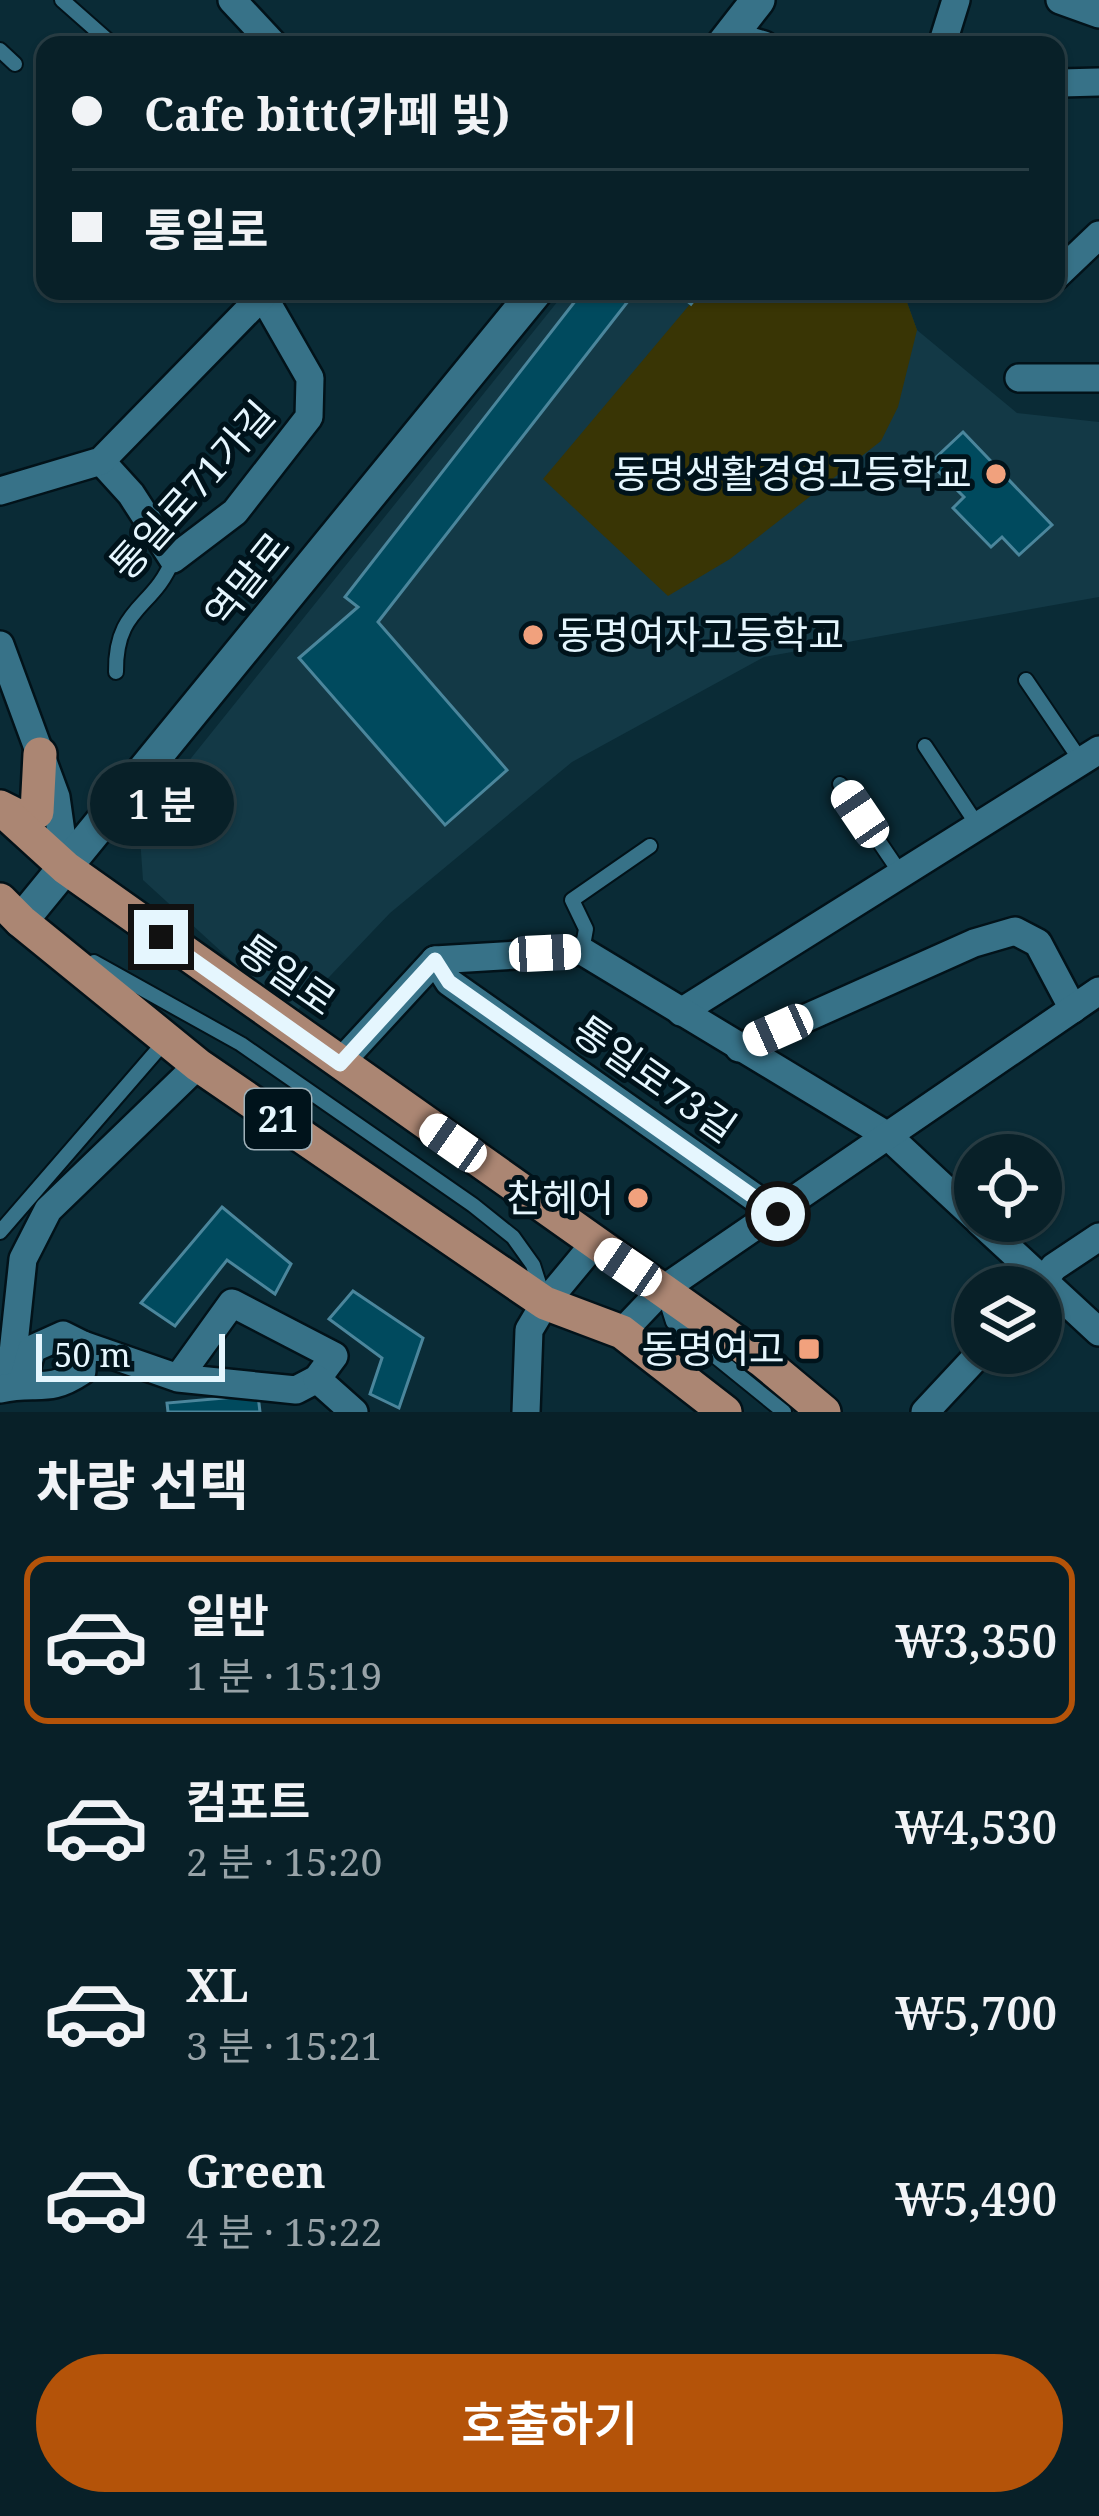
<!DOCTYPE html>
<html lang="ko">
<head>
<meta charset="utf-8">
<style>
  :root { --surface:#082028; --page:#162d34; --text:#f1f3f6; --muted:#98a3a8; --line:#293e45; --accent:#b45309 }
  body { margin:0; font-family:"Noto Serif","Noto Sans KR",serif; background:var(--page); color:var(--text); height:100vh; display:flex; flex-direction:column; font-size:45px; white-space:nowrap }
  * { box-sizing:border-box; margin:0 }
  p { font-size:39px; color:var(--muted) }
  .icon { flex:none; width:66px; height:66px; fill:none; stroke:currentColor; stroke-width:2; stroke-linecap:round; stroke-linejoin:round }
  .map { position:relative; height:1412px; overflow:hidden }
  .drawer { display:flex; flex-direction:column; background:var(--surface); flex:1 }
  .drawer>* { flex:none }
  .top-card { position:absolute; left:36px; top:36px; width:1029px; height:264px; border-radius:24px; box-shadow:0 3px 9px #0004,0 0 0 3px var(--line); display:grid; align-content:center; height:264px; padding:0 36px; background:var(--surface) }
  .buttons { position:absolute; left:954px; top:1134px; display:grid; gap:24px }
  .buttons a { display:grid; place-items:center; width:108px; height:108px; border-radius:50%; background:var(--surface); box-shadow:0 3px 9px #0004,0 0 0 3px var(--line); font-size:60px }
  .scale { position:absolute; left:36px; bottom:30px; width:189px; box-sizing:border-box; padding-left:12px; border:6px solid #e5f6fe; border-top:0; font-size:33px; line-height:42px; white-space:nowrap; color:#e5f6fe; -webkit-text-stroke:9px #00131b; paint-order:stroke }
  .end { position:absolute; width:54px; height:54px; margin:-27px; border:15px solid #e5f6fe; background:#111; box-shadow:0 0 0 6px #111 }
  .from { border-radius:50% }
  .bubble { position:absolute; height:84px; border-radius:42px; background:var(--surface); box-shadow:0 3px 9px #0004,0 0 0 3px var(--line); font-size:39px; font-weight:600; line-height:84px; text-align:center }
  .car { position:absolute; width:36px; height:72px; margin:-36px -18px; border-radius:15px; box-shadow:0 0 9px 3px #0007; background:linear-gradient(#fff 24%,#345 0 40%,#fff 0 76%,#345 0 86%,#fff 0) }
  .top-card b { display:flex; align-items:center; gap:42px; height:114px; font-size:45px }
  .top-card b+b { border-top:3px solid var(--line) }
  .top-card i { width:30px; height:30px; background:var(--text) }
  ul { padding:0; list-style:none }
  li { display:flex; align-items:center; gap:36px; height:168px; margin:0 24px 18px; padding:0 12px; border:6px solid transparent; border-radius:24px }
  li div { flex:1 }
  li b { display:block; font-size:45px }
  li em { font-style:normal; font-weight:600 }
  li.current { border-color:var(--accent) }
  li>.icon { width:108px; height:108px; stroke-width:1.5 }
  h2 { padding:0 36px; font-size:54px; line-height:144px }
  .action { display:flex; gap:24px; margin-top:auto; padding:24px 36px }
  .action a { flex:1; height:138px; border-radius:72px; background:var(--accent); color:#fff; font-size:48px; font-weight:600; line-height:138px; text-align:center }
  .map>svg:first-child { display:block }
  .built { fill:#133946 }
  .green { fill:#393505 }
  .building { fill:#004a5e; stroke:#4b869c; stroke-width:3 }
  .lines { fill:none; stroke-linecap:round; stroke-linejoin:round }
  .service-casing { stroke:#021219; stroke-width:18 }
  .minor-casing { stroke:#021219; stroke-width:32 }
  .tertiary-casing { stroke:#021219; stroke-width:38 }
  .primary-casing { stroke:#021219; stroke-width:38 }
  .service { stroke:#377288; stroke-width:14 }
  .minor { stroke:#377288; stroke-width:27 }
  .tertiary { stroke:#377288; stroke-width:33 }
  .primary { stroke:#ab8673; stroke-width:33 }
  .route { stroke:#e5f6fe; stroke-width:15 }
  .poi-dot { fill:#f1a17d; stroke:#00131b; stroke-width:4.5 }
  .labels { text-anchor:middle; stroke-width:10; stroke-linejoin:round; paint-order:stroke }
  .shield { fill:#00131b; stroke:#a0b2ba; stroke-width:3 }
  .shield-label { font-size:36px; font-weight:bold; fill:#e5f6fe }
  .poi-label { font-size:39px; fill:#e5f6fe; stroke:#00131b; text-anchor:end }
  .street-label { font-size:39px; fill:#e5f6fe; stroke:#00131b }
</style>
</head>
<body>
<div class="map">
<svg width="1099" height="1412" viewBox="0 0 1099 1412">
  <rect width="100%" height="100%" fill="#0a2b36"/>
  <!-- built -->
  <polygon class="built" points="566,291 903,291 917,330 1017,413 1099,422 1099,597 764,657 572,762 390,913 292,1016 143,880 139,823"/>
  <!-- green -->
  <polygon class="green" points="701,291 903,291 917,330 898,407 881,441 730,559 668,596 543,479"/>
  <!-- building -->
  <g class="building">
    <polygon points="583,291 636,291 378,622 507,770 445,825 299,658 358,607 345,597"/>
    <polygon points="675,291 701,291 691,304"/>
    <polygon points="963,432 1052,525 1019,555 1002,537 991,547 953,508 964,497 930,463"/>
    <polygon points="222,1207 291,1264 275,1294 227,1260 175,1326 141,1303"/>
    <polygon points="353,1291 423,1338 399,1408 370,1394 382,1358 329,1319"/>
    <polygon points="258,1395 260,1412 168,1412 167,1403"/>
  </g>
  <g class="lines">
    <defs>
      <g id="service">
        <polyline points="62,0 113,45"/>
        <polyline points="0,50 15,64"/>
        <path d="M 116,672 C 115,606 154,609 173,559"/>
        <polyline points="1026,680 1081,761"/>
        <polyline points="925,746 978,826"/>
        <polyline points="840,784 901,874"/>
        <polyline points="582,951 586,929 572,900 650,846"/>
        <polyline points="94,962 241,1044 473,1205 513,1237 533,1265 542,1293"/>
        <polyline points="0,1232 167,1039"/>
        <polyline points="667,1303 673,1322 784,1412"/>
      </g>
      <g id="minor">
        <polyline points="232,0 274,45"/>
        <polyline points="1060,0 1099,14"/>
        <polyline points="730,35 764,45"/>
        <polyline points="942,45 956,0"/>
        <polyline points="1061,83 1099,82"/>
        <polyline points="1056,276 1099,235"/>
        <polyline points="1019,378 1099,378"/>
        <polyline points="101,461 131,494 173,559 235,512 309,417 310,378 263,296"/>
        <polyline points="0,491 101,461 267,291"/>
        <polyline points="0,645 56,797 66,868"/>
        <polyline points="435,960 449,982 778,1214"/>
        <polyline points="681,1012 1099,750"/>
        <polyline points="739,1048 974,943 1015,931 1038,943 1073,1009"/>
        <polyline points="340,1063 435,960 582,951 888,1136 975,1217"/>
        <polyline points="979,1221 1099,1332"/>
        <polyline points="1038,1287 1054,1267 1099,1237"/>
        <polyline points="622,1332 662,1290 1099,991"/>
        <polyline points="83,1345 178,1378 232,1303 334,1356 317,1379 296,1390 178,1378"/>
        <polyline points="317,1379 354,1412"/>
        <polyline points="22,1384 11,1372 23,1259 48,1210 198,1065"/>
        <path d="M 0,1389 C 38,1380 46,1395 82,1371 L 83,1345 L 63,1335 L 32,1349 L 23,1380"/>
        <polyline points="526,1412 529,1330 545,1303 594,1244"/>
        <polyline points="925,1412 980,1353"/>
      </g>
      <g id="tertiary">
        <polyline points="723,45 758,0"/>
        <polyline points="21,921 536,291"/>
      </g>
      <g id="primary">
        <polyline points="0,807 20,817 37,812 40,754"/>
        <polyline points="0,808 66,868 763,1361 824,1412"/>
        <polyline points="0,900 21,921 198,1065 545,1303 622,1332 725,1412"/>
      </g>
    </defs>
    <!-- service casing -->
    <use href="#service" class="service-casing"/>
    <!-- minor casing -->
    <use href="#minor" class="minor-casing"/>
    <!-- tertiary casing -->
    <use href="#tertiary" class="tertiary-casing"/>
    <!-- primary casing -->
    <use href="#primary" class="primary-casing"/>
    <!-- service -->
    <use href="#service" class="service"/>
    <!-- minor -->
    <use href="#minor" class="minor"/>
    <!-- tertiary -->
    <use href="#tertiary" class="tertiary"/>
    <!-- primary -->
    <use href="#primary" class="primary"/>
  </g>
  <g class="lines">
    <!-- route -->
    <polyline class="route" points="161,937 340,1064 435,960 449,982 778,1214"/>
  </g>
  <!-- markers -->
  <g class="poi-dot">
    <circle cx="996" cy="474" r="12"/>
    <circle cx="533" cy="635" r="12"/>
    <circle cx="638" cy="1198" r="12"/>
    <rect x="797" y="1337" width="24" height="24" rx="6"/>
  </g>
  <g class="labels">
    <!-- shield labels -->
    <rect class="shield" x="245" y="1089" width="66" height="60" rx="9"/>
    <g class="shield-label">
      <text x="278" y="1132">21</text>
    </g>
    <!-- poi labels -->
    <g class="poi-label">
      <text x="972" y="488">동명생활경영고등학교</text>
      <text x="557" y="649" text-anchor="start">동명여자고등학교</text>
      <text x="614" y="1212">찬헤어</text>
      <text x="785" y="1363">동명여고</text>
    </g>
    <!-- street labels -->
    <g class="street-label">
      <text transform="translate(192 490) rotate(-48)" y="14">통일로71가길</text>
      <text transform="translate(247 580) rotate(-51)" y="14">역말로</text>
      <text transform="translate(287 975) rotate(35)" y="14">통일로</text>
      <text transform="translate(655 1079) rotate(35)" y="14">통일로73길</text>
    </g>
  </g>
</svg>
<div class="buttons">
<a><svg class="icon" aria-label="locate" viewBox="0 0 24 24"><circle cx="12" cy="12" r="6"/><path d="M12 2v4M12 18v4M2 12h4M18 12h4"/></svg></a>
<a><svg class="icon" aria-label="layers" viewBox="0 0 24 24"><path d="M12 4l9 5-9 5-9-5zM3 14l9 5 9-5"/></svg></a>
</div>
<div class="scale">50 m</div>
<i class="end from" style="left:778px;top:1214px"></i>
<i class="end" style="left:161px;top:937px"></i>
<div class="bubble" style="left:90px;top:762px;width:144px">1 분</div>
<i class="car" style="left:860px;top:814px;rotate:326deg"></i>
<i class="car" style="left:545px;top:953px;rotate:87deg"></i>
<i class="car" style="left:778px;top:1030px;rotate:246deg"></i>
<i class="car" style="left:453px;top:1143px;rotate:305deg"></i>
<i class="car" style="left:628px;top:1267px;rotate:304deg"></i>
<div class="top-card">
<b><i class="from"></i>Cafe bitt(카페 빛)</b>
<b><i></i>통일로</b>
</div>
</div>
<section class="drawer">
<h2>차량 선택</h2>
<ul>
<li class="current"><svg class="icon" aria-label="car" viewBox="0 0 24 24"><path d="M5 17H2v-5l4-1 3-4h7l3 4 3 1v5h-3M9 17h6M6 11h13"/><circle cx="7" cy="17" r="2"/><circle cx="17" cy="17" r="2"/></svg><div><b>일반</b><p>1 분 · 15:19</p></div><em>₩3,350</em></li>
<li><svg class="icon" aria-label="car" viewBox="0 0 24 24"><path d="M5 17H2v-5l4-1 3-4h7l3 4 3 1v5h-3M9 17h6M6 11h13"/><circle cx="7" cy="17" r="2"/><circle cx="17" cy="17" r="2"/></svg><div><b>컴포트</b><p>2 분 · 15:20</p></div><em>₩4,530</em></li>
<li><svg class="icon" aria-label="car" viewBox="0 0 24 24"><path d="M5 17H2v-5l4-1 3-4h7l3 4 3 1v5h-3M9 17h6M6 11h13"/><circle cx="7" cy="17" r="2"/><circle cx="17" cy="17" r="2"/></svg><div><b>XL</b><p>3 분 · 15:21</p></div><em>₩5,700</em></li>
<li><svg class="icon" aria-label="car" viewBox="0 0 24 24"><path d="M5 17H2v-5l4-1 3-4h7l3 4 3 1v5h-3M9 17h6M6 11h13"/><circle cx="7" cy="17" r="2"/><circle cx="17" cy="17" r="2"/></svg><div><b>Green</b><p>4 분 · 15:22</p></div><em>₩5,490</em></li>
</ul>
<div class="action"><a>호출하기</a></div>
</section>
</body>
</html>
